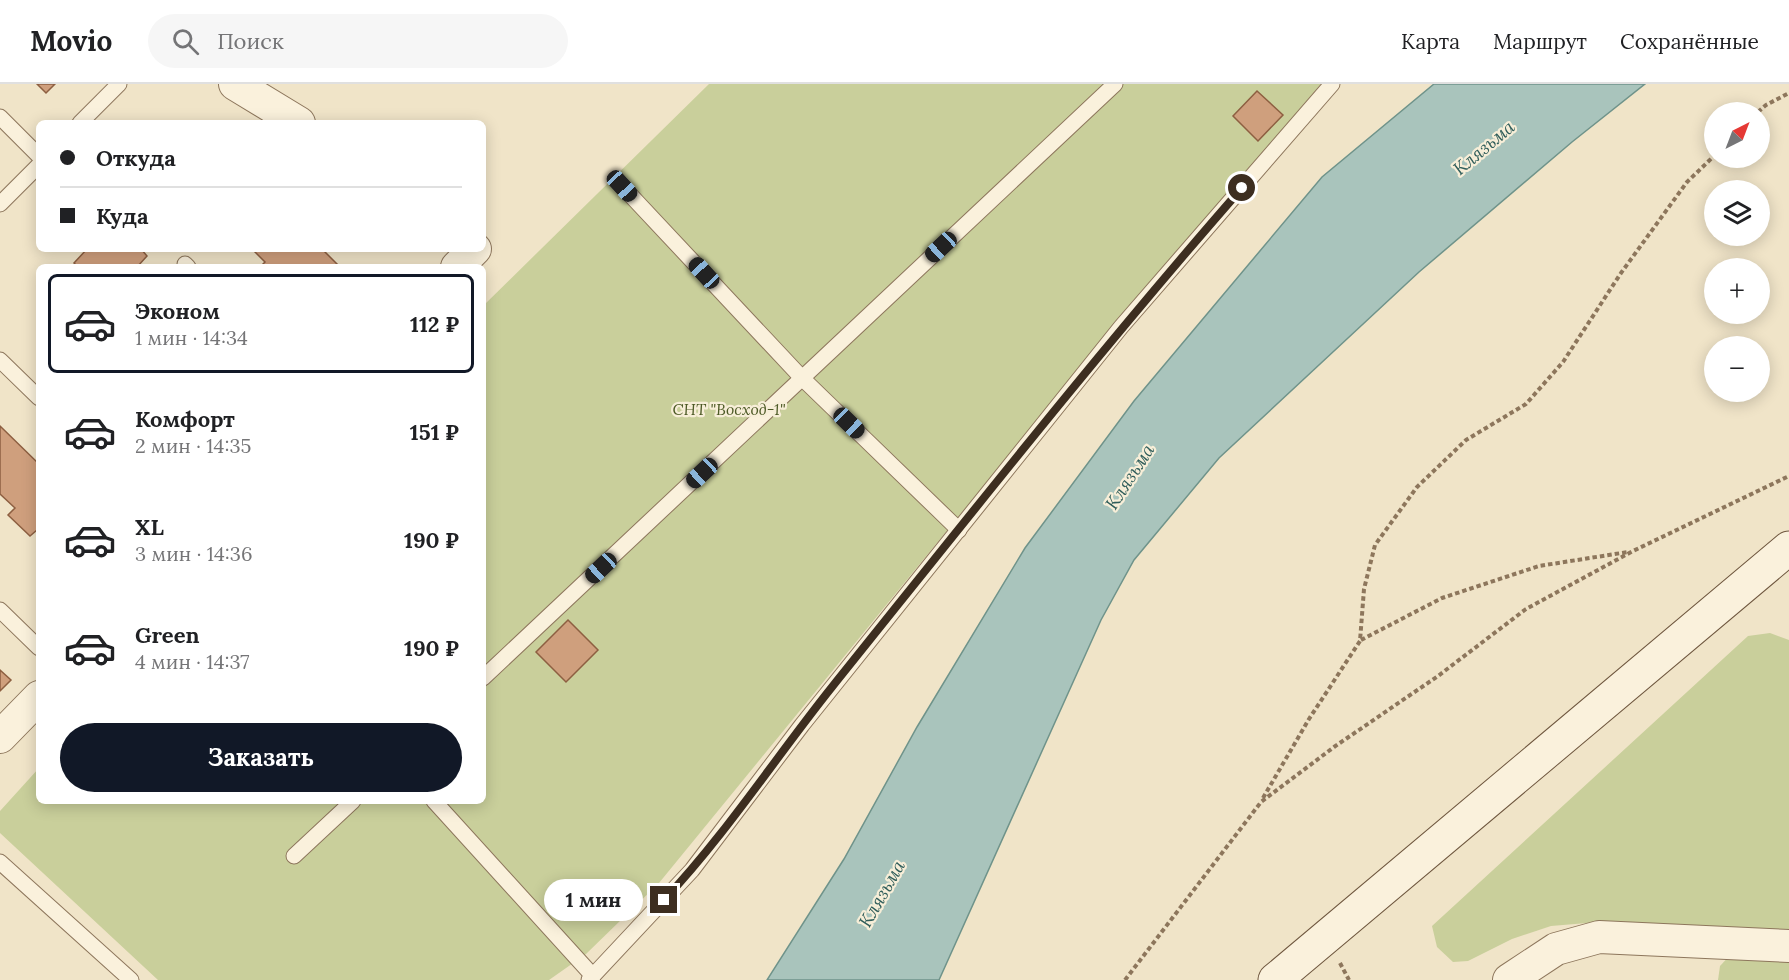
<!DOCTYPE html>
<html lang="ru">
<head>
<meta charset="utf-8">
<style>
  :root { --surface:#fff; --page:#f6f6f6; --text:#202124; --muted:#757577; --line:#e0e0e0; --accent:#111827 }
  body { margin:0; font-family:Lora,serif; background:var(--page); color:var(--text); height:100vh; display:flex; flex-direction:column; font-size:22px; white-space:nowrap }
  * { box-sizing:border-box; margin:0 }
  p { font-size:20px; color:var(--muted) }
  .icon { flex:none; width:33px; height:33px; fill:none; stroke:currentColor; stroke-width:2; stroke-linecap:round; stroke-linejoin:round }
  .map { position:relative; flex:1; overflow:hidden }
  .sheet { position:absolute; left:36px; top:180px; width:450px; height:540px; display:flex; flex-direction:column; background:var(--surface); border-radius:9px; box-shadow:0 3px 15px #0003 }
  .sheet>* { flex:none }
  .banner { position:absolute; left:36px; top:36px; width:450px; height:132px; border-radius:9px; box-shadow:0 3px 15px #0003; display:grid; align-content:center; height:132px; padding:0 24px; background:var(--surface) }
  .needle { width:39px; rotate:42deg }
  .buttons { position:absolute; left:1704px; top:18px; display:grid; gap:12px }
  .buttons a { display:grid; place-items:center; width:66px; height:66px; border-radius:50%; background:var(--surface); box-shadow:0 3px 15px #0003; font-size:30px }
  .end { position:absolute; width:27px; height:27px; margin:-14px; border:8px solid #3d2e20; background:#fff; box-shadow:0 0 0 3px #fff }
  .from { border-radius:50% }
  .bubble { position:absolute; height:42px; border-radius:21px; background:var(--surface); box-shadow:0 3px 15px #0003; font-size:20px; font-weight:700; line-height:42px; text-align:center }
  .car { position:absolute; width:18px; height:36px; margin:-18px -9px; border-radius:8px; box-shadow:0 0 4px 2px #0007; background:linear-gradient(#222 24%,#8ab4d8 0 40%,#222 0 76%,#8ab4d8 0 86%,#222 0) }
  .banner b { display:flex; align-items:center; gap:21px; height:57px; font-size:22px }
  .banner b+b { border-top:2px solid var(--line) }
  .banner i { width:15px; height:15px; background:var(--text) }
  ul { padding:10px 0 0; list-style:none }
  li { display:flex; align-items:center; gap:18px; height:99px; margin:0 12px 9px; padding:0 12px; border:3px solid transparent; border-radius:9px }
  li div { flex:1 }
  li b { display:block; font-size:22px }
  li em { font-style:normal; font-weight:700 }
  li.on { border-color:var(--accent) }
  li>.icon { width:54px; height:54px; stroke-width:1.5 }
  .primary-button { display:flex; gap:12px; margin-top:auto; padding:12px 24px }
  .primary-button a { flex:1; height:69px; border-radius:36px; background:var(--accent); color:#fff; font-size:24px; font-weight:700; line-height:69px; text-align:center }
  header { display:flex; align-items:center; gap:36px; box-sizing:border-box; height:84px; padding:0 30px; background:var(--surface); border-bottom:2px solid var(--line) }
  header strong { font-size:28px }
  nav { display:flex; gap:33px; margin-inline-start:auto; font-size:21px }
  .search { width:420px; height:54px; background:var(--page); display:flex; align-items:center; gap:15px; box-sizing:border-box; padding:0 21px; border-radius:33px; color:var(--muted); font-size:22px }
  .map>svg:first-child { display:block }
  .green { fill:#c9cf9b }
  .water { fill:#a9c4bc; stroke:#6f938a; stroke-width:1.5 }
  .building { fill:#cf9f7d; stroke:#8d5f41; stroke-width:1.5 }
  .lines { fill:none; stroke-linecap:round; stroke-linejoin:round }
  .lane-casing { stroke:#8d765c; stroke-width:17 }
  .street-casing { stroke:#8d765c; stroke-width:34 }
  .secondary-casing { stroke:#6f573f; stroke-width:35 }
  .path { stroke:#8d765c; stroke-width:4; stroke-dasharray:4.5 3; stroke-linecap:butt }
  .lane { stroke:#faf1dc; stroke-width:15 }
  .street { stroke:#faf1dc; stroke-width:32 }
  .secondary { stroke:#faf1dc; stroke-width:33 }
  .route { stroke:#3d2e20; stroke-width:8 }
  .labels { text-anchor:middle; stroke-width:4.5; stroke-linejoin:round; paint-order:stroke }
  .park-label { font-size:16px; font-style:italic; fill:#4d5a26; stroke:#f7eed8 }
  .water-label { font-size:18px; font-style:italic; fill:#2f5d5a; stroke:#f7eed8 }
</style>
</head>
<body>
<header>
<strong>Movio</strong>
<div class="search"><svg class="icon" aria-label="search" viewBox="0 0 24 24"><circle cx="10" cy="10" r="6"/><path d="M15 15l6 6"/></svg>Поиск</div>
<nav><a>Карта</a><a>Маршрут</a><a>Сохранённые</a></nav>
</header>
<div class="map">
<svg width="1789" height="896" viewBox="0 0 1789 896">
  <rect width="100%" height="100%" fill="#f0e4c8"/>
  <!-- green -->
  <g class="green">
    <polygon points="709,0 1321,0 959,432 659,799 586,870 549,896 158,896 0,749 0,727 39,684 39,717 483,717 483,222"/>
    <polygon points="1770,549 1789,556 1789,847 1611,837 1551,842 1512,855 1468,877 1453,878 1437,863 1432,842 1748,552"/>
    <polygon points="1733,868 1789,871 1789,896 1718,896 1720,882"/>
  </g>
  <!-- water -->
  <polygon class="water" points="1434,0 1645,0 1572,58 1419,188 1219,374 1134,476 1101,536 939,896 767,896 844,775 917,643 1025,464 1134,317 1322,93"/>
  <!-- building -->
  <g class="building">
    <polygon points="37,0 55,0 46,9"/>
    <polygon points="1257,7 1283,31 1258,57 1233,32"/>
    <polygon points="87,165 141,165 147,172 137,183 78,183 74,179"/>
    <polygon points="252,165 322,165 340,183 260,183 265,178"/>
    <polygon points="0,342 39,380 39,448 37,446 30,452 8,431 15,424 0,410"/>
    <polygon points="568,536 598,566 566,598 536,568"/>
    <polygon points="0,586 11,596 0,607"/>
  </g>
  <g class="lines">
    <defs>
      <g id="lane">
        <polyline points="0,33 39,72"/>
        <polyline points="80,39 119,0"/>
        <polyline points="622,102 802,294 959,446"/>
        <polyline points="0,120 39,81"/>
        <polyline points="185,180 188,183"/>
        <polyline points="0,276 39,314"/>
        <polyline points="0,526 39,564"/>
        <polyline points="483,594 1115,0"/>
        <polyline points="434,717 593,892"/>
        <polyline points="294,772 353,717"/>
        <polyline points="0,778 131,896"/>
        <polyline points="589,896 692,786 802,641 1121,243 1332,0"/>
      </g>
      <g id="street">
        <polyline points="235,0 299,39"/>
        <polyline points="457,183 475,165"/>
        <polyline points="0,653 39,613"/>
        <polyline points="1509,896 1556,865 1599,853 1789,862"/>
      </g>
      <polyline id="secondary" points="1275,896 1789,464"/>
    </defs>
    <!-- lane casing -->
    <use href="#lane" class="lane-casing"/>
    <!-- street casing -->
    <use href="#street" class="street-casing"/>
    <!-- secondary casing -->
    <use href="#secondary" class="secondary-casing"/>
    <!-- path -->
    <g class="path">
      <polyline points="1758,28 1766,21 1789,9"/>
      <polyline points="1361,556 1442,514 1539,482 1628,468"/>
      <polyline points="1263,714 1309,635 1360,557 1364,505 1375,461 1417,403 1466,356 1526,320 1563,278 1621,189 1687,98 1714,72"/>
      <polyline points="1340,879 1349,896"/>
      <polyline points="1125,896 1261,718 1334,663 1438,592 1526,525 1633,467 1789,392"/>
    </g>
    <!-- lane -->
    <use href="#lane" class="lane"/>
    <!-- street -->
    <use href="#street" class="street"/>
    <!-- secondary -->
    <use href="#secondary" class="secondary"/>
  </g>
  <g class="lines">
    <!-- route -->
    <path class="route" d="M 664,816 C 726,750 776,673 832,603 C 967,435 1100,266 1242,104"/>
  </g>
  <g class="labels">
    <!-- park labels -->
    <g class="park-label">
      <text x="729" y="331">СНТ "Восход-1"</text>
    </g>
    <!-- water labels -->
    <g class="water-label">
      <text transform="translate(1484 64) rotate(-40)" y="6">Клязьма</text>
      <text transform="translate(1130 393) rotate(-57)" y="6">Клязьма</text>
      <text transform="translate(882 810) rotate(-60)" y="6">Клязьма</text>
    </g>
  </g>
</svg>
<div class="buttons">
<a><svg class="needle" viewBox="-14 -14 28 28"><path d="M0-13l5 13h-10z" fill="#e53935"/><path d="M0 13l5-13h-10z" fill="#757577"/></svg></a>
<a><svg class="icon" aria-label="layers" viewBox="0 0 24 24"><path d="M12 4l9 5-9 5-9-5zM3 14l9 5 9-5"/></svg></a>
<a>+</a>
<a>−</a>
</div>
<i class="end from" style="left:1242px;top:104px"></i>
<i class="end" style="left:664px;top:816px"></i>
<div class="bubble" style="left:544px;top:795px;width:99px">1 мин</div>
<i class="car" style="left:622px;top:102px;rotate:137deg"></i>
<i class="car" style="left:941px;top:163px;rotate:227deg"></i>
<i class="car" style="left:704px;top:189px;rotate:317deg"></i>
<i class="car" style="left:849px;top:339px;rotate:134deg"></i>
<i class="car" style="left:702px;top:389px;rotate:227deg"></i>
<i class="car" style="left:601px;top:484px;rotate:227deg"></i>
<div class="banner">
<b><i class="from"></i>Откуда</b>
<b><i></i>Куда</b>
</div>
<section class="sheet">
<ul>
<li class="on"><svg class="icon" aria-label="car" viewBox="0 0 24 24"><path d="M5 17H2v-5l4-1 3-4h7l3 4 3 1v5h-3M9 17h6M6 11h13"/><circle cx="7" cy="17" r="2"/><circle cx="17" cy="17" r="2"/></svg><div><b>Эконом</b><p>1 мин · 14:34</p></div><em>112 ₽</em></li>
<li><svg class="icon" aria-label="car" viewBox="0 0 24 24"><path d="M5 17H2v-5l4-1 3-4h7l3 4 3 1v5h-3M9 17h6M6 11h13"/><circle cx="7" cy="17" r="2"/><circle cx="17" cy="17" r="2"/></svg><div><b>Комфорт</b><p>2 мин · 14:35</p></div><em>151 ₽</em></li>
<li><svg class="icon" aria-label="car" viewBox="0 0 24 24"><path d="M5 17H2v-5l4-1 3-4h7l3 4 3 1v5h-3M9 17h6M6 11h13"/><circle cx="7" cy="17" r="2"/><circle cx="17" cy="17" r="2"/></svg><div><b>XL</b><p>3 мин · 14:36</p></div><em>190 ₽</em></li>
<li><svg class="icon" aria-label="car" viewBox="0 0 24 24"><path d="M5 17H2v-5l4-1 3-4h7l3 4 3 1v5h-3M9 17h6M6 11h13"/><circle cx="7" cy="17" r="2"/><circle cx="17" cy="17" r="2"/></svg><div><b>Green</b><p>4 мин · 14:37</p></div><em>190 ₽</em></li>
</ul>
<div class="primary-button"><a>Заказать</a></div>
</section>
</div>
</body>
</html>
